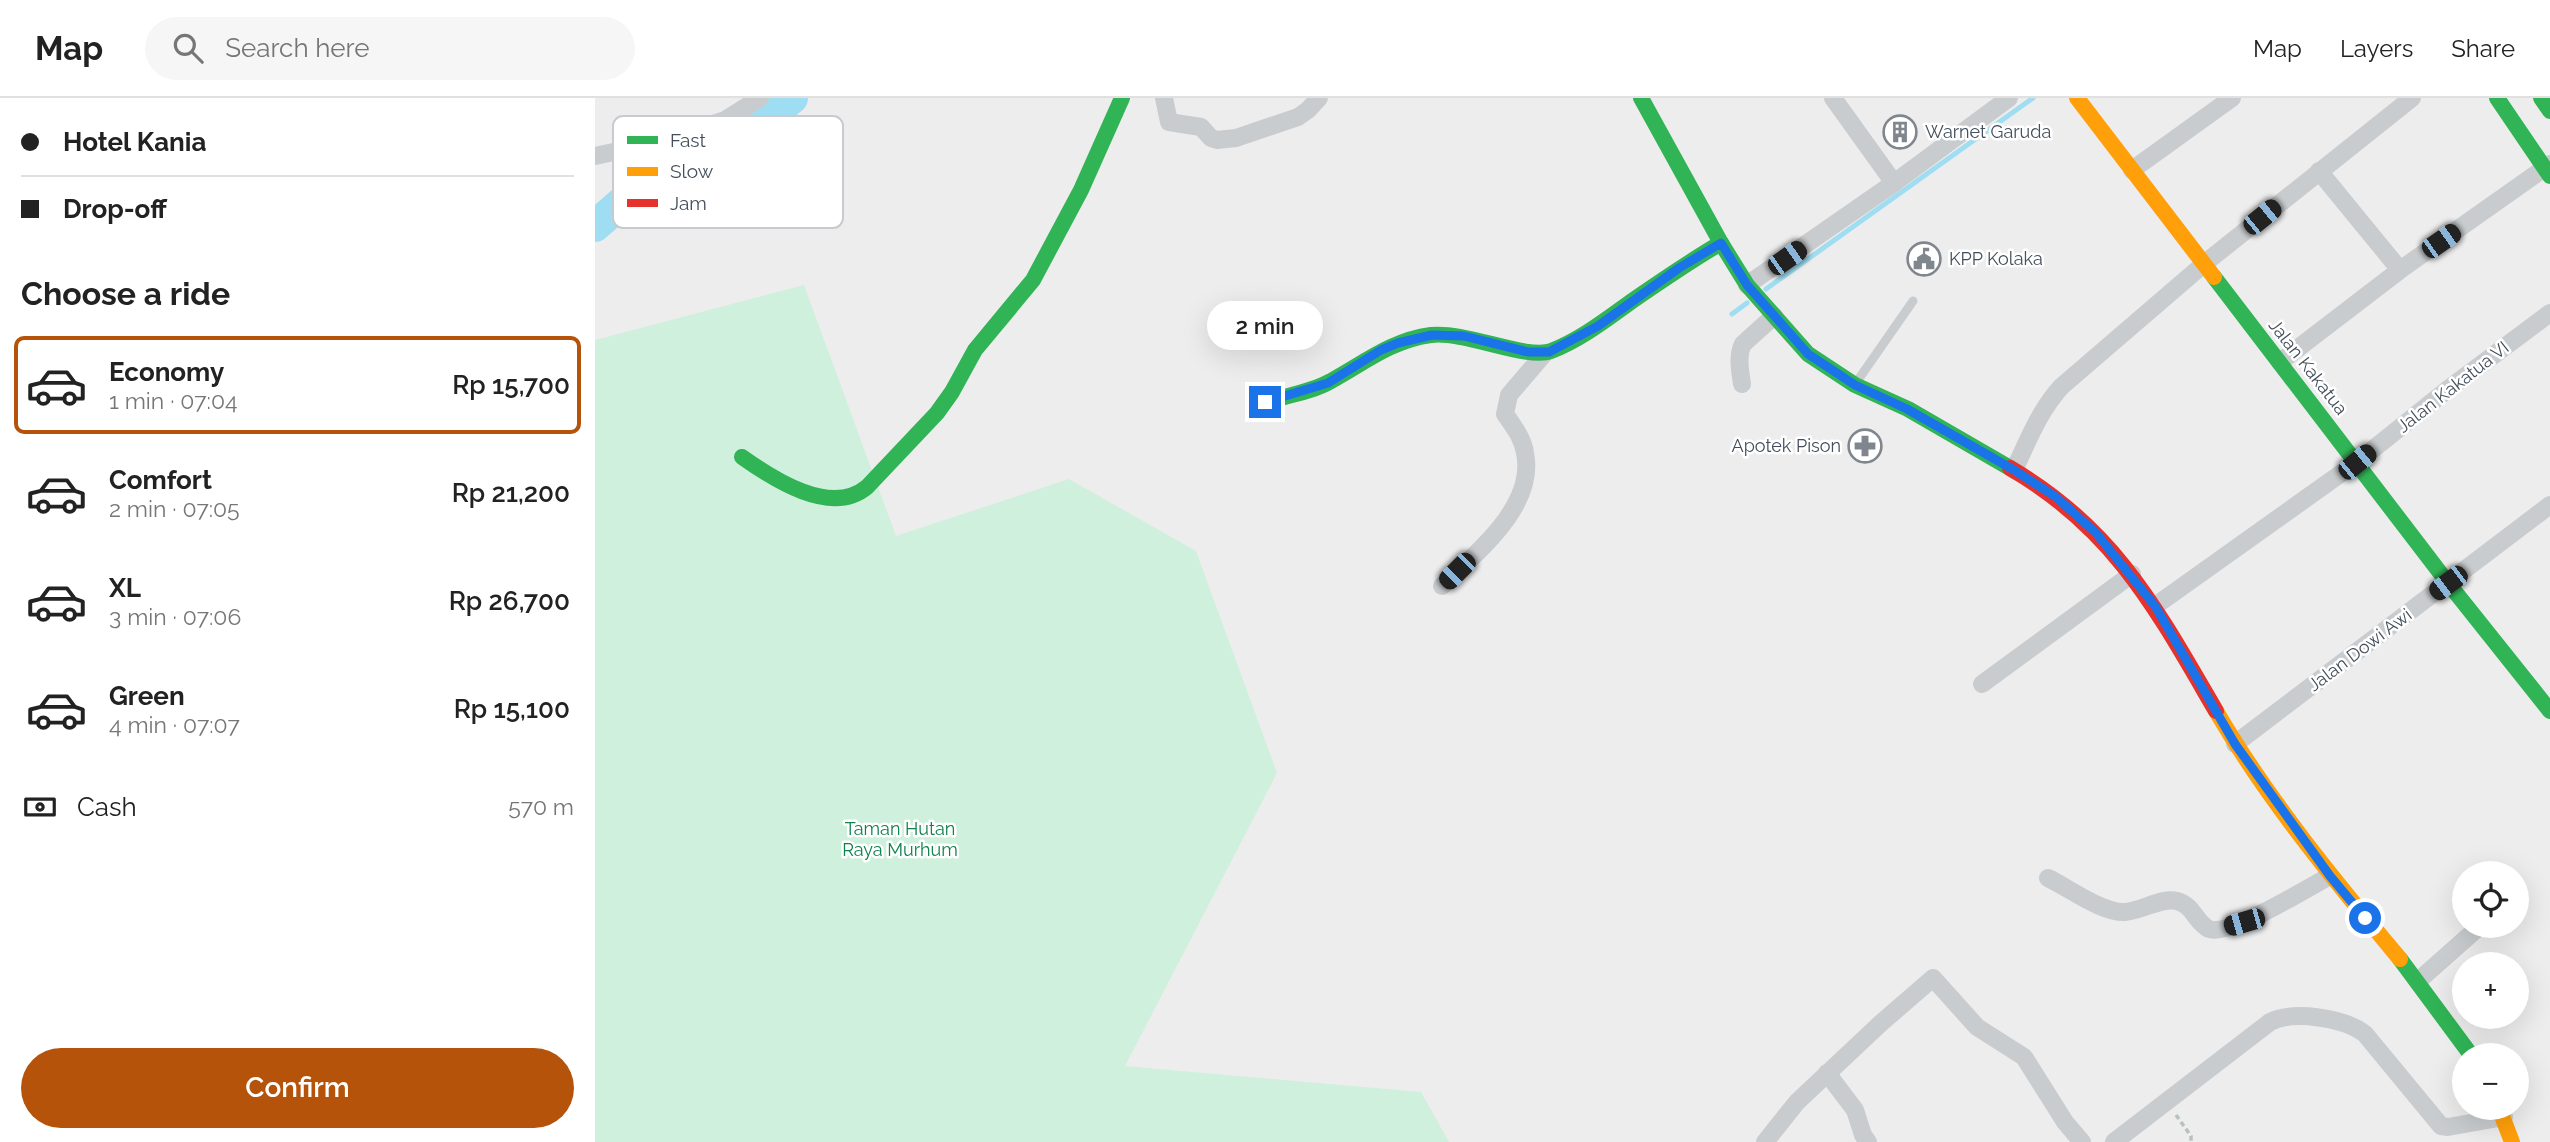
<!DOCTYPE html>
<html lang="en">
<head>
<meta charset="utf-8">
<style>
  :root { --surface:#fff; --page:#f6f6f6; --text:#222; --muted:#767676; --line:#e0e0e0; --accent:#b45309 }
  body { margin:0; font-family:Raleway,sans-serif; background:var(--page); color:var(--text); height:100vh; display:flex; flex-direction:column; font-size:26px; white-space:nowrap }
  * { box-sizing:border-box; margin:0 }
  p { font-size:23px; color:var(--muted) }
  .icon { flex:none; width:38px; height:38px; fill:none; stroke:currentColor; stroke-width:2; stroke-linecap:round; stroke-linejoin:round }
  .map { position:relative; flex:1; overflow:hidden }
  .sheet { display:flex; flex-direction:column; background:var(--surface); width:595px }
  .sheet>* { flex:none }
  .top-card { display:grid; align-content:center; height:154px; padding:0 21px; background:var(--surface) }
  .controls { position:absolute; left:1857px; top:763px; display:grid; gap:14px }
  .controls a { display:grid; place-items:center; width:77px; height:77px; border-radius:50%; background:var(--surface); box-shadow:0 7px 28px #0002; font-size:35px }
  .end { position:absolute; width:32px; height:32px; margin:-16px; border:9px solid #1a73e8; background:#fff; box-shadow:0 0 0 4px #fff }
  .from { border-radius:50% }
  .bubble { position:absolute; height:49px; border-radius:24px; background:var(--surface); box-shadow:0 7px 28px #0002; font-size:23px; font-weight:600; line-height:49px; text-align:center }
  .car { position:absolute; width:21px; height:42px; margin:-21px -10px; border-radius:9px; box-shadow:0 0 5px 2px #0007; background:linear-gradient(#222 24%,#8ab4d8 0 40%,#222 0 76%,#8ab4d8 0 86%,#222 0) }
  .top-card b { display:flex; align-items:center; gap:24px; height:66px; font-size:26px }
  .top-card b+b { border-top:2px solid var(--line) }
  .top-card i { width:18px; height:18px; background:var(--text) }
  ul { padding:0; list-style:none }
  li { display:flex; align-items:center; gap:21px; height:98px; margin:0 14px 10px; padding:0 7px; border:4px solid transparent; border-radius:10px }
  li div { flex:1 }
  li b { display:block; font-size:26px }
  li em { font-style:normal; font-weight:600 }
  li.selected { border-color:var(--accent) }
  li>.icon { width:63px; height:63px; stroke-width:1.5 }
  h2 { padding:0 21px; font-size:32px; line-height:84px }
  .pay { display:flex; align-items:center; gap:18px; height:77px; padding:0 21px; font-size:26px }
  .pay p { margin-inline-start:auto }
  .cta { display:flex; gap:14px; margin-top:auto; padding:14px 21px }
  .cta a { flex:1; height:80px; border-radius:42px; background:var(--accent); color:#fff; font-size:28px; font-weight:600; line-height:80px; text-align:center }
  header { display:flex; align-items:center; gap:42px; box-sizing:border-box; height:98px; padding:0 35px; background:var(--surface); border-bottom:2px solid var(--line) }
  header strong { font-size:33px }
  nav { display:flex; gap:38px; margin-inline-start:auto; font-size:24px }
  .search { width:490px; height:63px; background:var(--page); display:flex; align-items:center; gap:18px; box-sizing:border-box; padding:0 24px; border-radius:38px; color:var(--muted); font-size:26px }
  main { display:flex; flex:1; min-height:0 }
  .map>svg:first-child { display:block }
  .green { fill:#cff0dc }
  .lines { fill:none; stroke-linecap:round; stroke-linejoin:round }
  .stream { stroke:#9fddf2; stroke-width:5 }
  .river { stroke:#9fddf2; stroke-width:32 }
  .path { stroke:#b5c2bf; stroke-width:3.5; stroke-dasharray:5 3.5; stroke-linecap:butt }
  .lane { stroke:#c9ccce; stroke-width:9 }
  .street { stroke:#c9ccce; stroke-width:18 }
  .fast { stroke:#30b455; stroke-width:16 }
  .slow { stroke:#ff9f0a; stroke-width:16 }
  .jam { stroke:#e5322d; stroke-width:16 }
  .route { stroke:#1a73e8; stroke-width:9 }
  .labels { text-anchor:middle; stroke-width:5; stroke-linejoin:round; paint-order:stroke }
  .poi-label { font-size:18px; fill:#434f5b; stroke:#fff; text-anchor:start }
  .street-label { font-size:18px; fill:#434f5b; stroke:#fff }
  .park-label { font-size:18px; fill:#0e824c; stroke:#fff }
  .key { fill:#fff; stroke:#c7cace; stroke-width:2 }
  .key-label { font-size:19px; fill:#434f5b }
</style>
</head>
<body>
<header>
<strong>Map</strong>
<div class="search"><svg class="icon" aria-label="search" viewBox="0 0 24 24"><circle cx="10" cy="10" r="6"/><path d="M15 15l6 6"/></svg>Search here</div>
<nav><a>Map</a><a>Layers</a><a>Share</a></nav>
</header>
<main>
<section class="sheet">
<div class="top-card">
<b><i class="from"></i>Hotel Kania</b>
<b><i></i>Drop-off</b>
</div>
<h2>Choose a ride</h2>
<ul>
<li class="selected"><svg class="icon" aria-label="car" viewBox="0 0 24 24"><path d="M5 17H2v-5l4-1 3-4h7l3 4 3 1v5h-3M9 17h6M6 11h13"/><circle cx="7" cy="17" r="2"/><circle cx="17" cy="17" r="2"/></svg><div><b>Economy</b><p>1 min · 07:04</p></div><em>Rp 15,700</em></li>
<li><svg class="icon" aria-label="car" viewBox="0 0 24 24"><path d="M5 17H2v-5l4-1 3-4h7l3 4 3 1v5h-3M9 17h6M6 11h13"/><circle cx="7" cy="17" r="2"/><circle cx="17" cy="17" r="2"/></svg><div><b>Comfort</b><p>2 min · 07:05</p></div><em>Rp 21,200</em></li>
<li><svg class="icon" aria-label="car" viewBox="0 0 24 24"><path d="M5 17H2v-5l4-1 3-4h7l3 4 3 1v5h-3M9 17h6M6 11h13"/><circle cx="7" cy="17" r="2"/><circle cx="17" cy="17" r="2"/></svg><div><b>XL</b><p>3 min · 07:06</p></div><em>Rp 26,700</em></li>
<li><svg class="icon" aria-label="car" viewBox="0 0 24 24"><path d="M5 17H2v-5l4-1 3-4h7l3 4 3 1v5h-3M9 17h6M6 11h13"/><circle cx="7" cy="17" r="2"/><circle cx="17" cy="17" r="2"/></svg><div><b>Green</b><p>4 min · 07:07</p></div><em>Rp 15,100</em></li>
</ul>
<div class="pay"><svg class="icon" aria-label="cash" viewBox="0 0 24 24"><path d="M3 7h18v10H3z"/><circle cx="12" cy="12" r="2"/></svg>Cash<p>570 m</p></div>
<div class="cta"><a>Confirm</a></div>
</section>
<div class="map">
<svg width="1955" height="1044" viewBox="0 0 1955 1044">
  <rect width="100%" height="100%" fill="#eeeded"/>
  <!-- green -->
  <polygon class="green" points="209,187 301,438 474,381 601,453 682,675 530,968 826,994 854,1044 0,1044 0,242"/>
  <g class="lines">
    <!-- stream -->
    <g class="stream">
      <polyline points="1171,191 1438,0"/>
      <polyline points="1137,216 1152,205"/>
    </g>
    <!-- river -->
    <polyline class="river" points="0,128 69,68 161,29 197,0"/>
    <!-- path -->
    <polyline class="path" points="1581,1017 1596,1038 1596,1044"/>
    <!-- lane -->
    <polyline class="lane" points="1263,282 1318,203"/>
    <!-- street -->
    <g class="street">
      <polyline points="569,0 574,24 606,29 616,40 622,42 641,40 703,19 713,12 724,0"/>
      <polyline points="1238,0 1299,85"/>
      <polyline points="0,58 61,45 130,22 165,0"/>
      <polyline points="1537,72 1637,0"/>
      <polyline points="1724,73 1805,172"/>
      <polyline points="1152,187 1299,85 1414,0"/>
      <polyline points="1685,264 1805,172 1955,66"/>
      <path d="M 1147,286 C 1145,272 1142,258 1148,246 L 1179,218"/>
      <path d="M 1419,372 C 1433,343 1445,311 1467,288 L 1610,165 L 1817,0"/>
      <path d="M 847,488 C 882,454 941,408 930,355 C 928,340 918,328 910,316 L 914,297 L 950,255"/>
      <polyline points="1560,508 1762,364 1852,292 1955,215"/>
      <polyline points="1387,586 1537,476"/>
      <polyline points="1640,646 1955,407"/>
      <path d="M 1453,780 C 1474,790 1507,815 1530,814 C 1547,813 1566,799 1582,803 C 1598,807 1601,825 1614,831 C 1634,839 1714,789 1735,778"/>
      <polyline points="1823,883 1885,828"/>
      <polyline points="1232,975 1260,1012 1268,1037 1273,1044"/>
      <polyline points="1170,1044 1202,1004 1286,925 1338,880 1382,929 1429,959 1470,1024 1487,1044"/>
      <path d="M 1519,1044 L 1675,924 C 1698,912 1750,920 1770,936 L 1846,1028 L 1853,1029 L 1909,1019"/>
    </g>
    <!-- fast -->
    <g class="fast">
      <polyline points="1046,0 1126,145 1152,187 1213,256 1260,287 1313,311 1415,370"/>
      <polyline points="1902,0 1955,78"/>
      <polyline points="1946,0 1955,13"/>
      <polyline points="1619,179 1853,485 1955,613"/>
      <path d="M 670,304 C 691,298 717,294 736,283 C 769,265 797,242 836,237 C 871,233 931,262 956,253 C 985,242 1012,221 1037,203 C 1066,183 1095,163 1126,145"/>
      <path d="M 147,359 C 178,381 236,419 272,389 L 342,315 L 357,294 L 380,252 L 438,182 L 486,92 L 527,0"/>
      <polyline points="1805,861 1876,957"/>
    </g>
    <!-- slow -->
    <g class="slow">
      <polyline points="1482,0 1619,179"/>
      <path d="M 1621,613 C 1673,702 1739,782 1805,861"/>
      <polyline points="1904,1010 1917,1044"/>
    </g>
    <!-- jam -->
    <path class="jam" d="M 1415,370 C 1520,431 1562,512 1621,613"/>
  </g>
  <g class="lines">
    <!-- route -->
    <polyline class="route" points="670,304 733,285 786,252 803,245 837,237 869,238 933,254 954,254 1003,228 1084,170 1126,145 1152,187 1213,256 1260,287 1312,311 1419,372 1461,399 1501,435 1560,508 1640,646 1735,778 1770,820"/>
  </g>
  <!-- icons -->
  <defs>
    <symbol id="building-ring" viewBox="-11 -11 22 22"><circle r="9.5" fill="#fff" stroke="#7f868e" stroke-width="1.5"/><path d="M-4-6H4V6H1V3H-1V6H-4ZM-2.5-4.3h1.7v1.8h-1.7ZM.8-4.3h1.7v1.8H.8ZM-2.5-1h1.7V.8h-1.7ZM.8-1h1.7V.8H.8Z" fill="#7f868e"/></symbol>
    <symbol id="civic-ring" viewBox="-11 -11 22 22"><circle r="9.5" fill="#fff" stroke="#7f868e" stroke-width="1.5"/><path d="M-.6-6.5H3V-4.5H.6V-3L4-1V1h2V6H-6V1h2V-1L-.6-3ZM-1.2 2.5V6h2.4V2.5Z" fill="#7f868e"/></symbol>
    <symbol id="pharmacy-ring" viewBox="-11 -11 22 22"><circle r="9.5" fill="#fff" stroke="#7f868e" stroke-width="1.5"/><path d="M-2-6h4v4h4v4h-4v4h-4v-4h-4v-4h4Z" fill="#7f868e"/></symbol>
  </defs>
  <g fill-rule="evenodd">
    <use href="#building-ring" x="1286" y="15" width="38" height="38"/>
    <use href="#civic-ring" x="1310" y="142" width="38" height="38"/>
    <use href="#pharmacy-ring" x="1251" y="329" width="38" height="38"/>
  </g>
  <g class="labels">
    <!-- poi labels -->
    <g class="poi-label">
      <text x="1330" y="40">Warnet Garuda</text>
      <text x="1354" y="167">KPP Kolaka</text>
      <text x="1246" y="354" text-anchor="end">Apotek Pison</text>
    </g>
    <!-- street labels -->
    <g class="street-label">
      <text transform="translate(1713 269) rotate(52)" y="6">Jalan Kakatua</text>
      <text transform="translate(1858 289) rotate(-38)" y="6">Jalan Kakatua VI</text>
      <text transform="translate(1765 552) rotate(-37)" y="6">Jalan Dowi Awi</text>
    </g>
    <!-- park labels -->
    <g class="park-label">
      <text x="305" y="737">Taman Hutan<tspan x="305" dy="21">Raya Murhum</tspan></text>
    </g>
  </g>
  <!-- legend -->
  <rect x="18" y="18" width="230" height="112" rx="10" class="key"/>
  <rect x="32" y="38" width="31" height="8" fill="#30b455"/>
  <rect x="32" y="69" width="31" height="9" fill="#ff9f0a"/>
  <rect x="32" y="101" width="31" height="8" fill="#e5322d"/>
  <g class="key-label">
    <text x="75" y="49">Fast</text>
    <text x="75" y="80">Slow</text>
    <text x="75" y="112">Jam</text>
  </g>
</svg>
<div class="controls">
<a><svg class="icon" aria-label="locate" viewBox="0 0 24 24"><circle cx="12" cy="12" r="6"/><path d="M12 2v4M12 18v4M2 12h4M18 12h4"/></svg></a>
<a>+</a>
<a>−</a>
</div>
<i class="end from" style="left:1770px;top:820px"></i>
<i class="end" style="left:670px;top:304px"></i>
<div class="bubble" style="left:612px;top:203px;width:116px">2 min</div>
<i class="car" style="left:1667px;top:119px;rotate:51deg"></i>
<i class="car" style="left:1846px;top:143px;rotate:55deg"></i>
<i class="car" style="left:1192px;top:160px;rotate:55deg"></i>
<i class="car" style="left:1762px;top:364px;rotate:51deg"></i>
<i class="car" style="left:862px;top:473px;rotate:225deg"></i>
<i class="car" style="left:1853px;top:485px;rotate:233deg"></i>
<i class="car" style="left:1649px;top:824px;rotate:254deg"></i>
</div>
</main>
</body>
</html>
